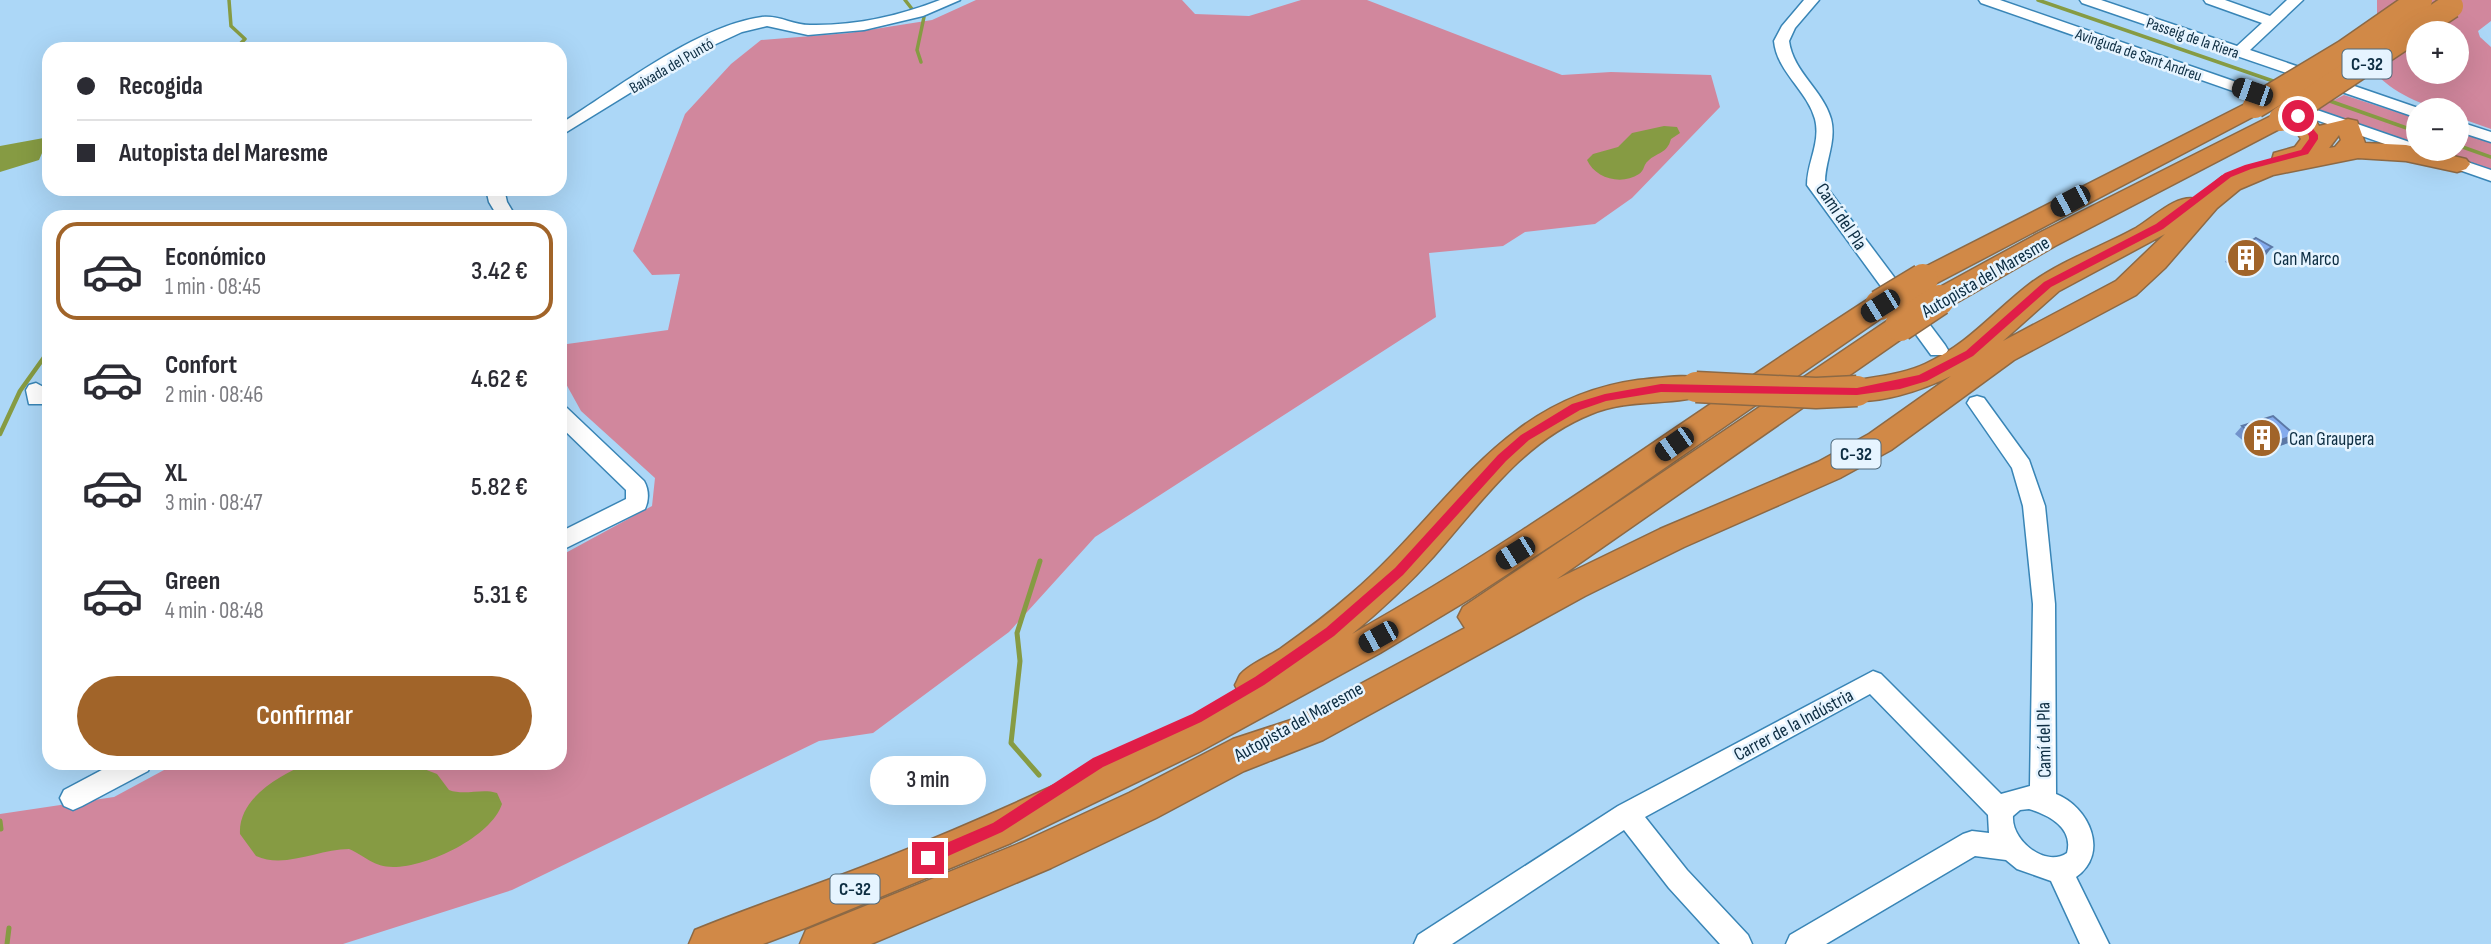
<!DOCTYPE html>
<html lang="es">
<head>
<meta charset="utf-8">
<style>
  :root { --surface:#fff; --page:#f7f7f7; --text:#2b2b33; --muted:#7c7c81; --line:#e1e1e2; --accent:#a16429 }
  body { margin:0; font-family:"Sofia Sans Condensed",sans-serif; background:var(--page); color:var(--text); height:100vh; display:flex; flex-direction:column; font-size:26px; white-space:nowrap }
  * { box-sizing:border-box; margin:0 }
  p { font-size:23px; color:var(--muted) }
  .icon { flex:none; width:38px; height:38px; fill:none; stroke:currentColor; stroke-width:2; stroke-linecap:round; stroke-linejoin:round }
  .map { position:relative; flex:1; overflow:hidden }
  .sheet { position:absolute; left:42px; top:210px; width:525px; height:560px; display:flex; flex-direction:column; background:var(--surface); border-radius:21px; box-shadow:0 7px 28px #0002 }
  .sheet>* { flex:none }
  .top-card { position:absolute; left:42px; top:42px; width:525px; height:154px; border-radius:21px; box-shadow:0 7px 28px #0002; display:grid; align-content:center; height:154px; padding:0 35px; background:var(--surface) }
  .controls { position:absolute; left:2406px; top:21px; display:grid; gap:14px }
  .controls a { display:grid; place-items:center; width:63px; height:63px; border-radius:50%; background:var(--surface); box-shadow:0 7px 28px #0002; font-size:35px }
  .end { position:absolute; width:32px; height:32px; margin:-16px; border:9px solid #e11d48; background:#fff; box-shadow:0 0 0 4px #fff }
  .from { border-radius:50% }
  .bubble { position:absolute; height:49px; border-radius:24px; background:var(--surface); box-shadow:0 7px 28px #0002; font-size:23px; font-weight:600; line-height:49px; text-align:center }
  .car { position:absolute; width:21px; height:42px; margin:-21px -10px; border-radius:9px; box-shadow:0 0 5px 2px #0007; background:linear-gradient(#222 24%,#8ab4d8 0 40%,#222 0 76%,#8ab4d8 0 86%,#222 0) }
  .top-card b { display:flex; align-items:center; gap:24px; height:66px; font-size:26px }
  .top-card b+b { border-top:2px solid var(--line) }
  .top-card i { width:18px; height:18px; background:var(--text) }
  ul { padding:12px 0 0; list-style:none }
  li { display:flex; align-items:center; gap:21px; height:98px; margin:0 14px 10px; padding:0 21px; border:4px solid transparent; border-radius:21px }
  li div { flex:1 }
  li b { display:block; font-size:26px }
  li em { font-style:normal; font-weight:600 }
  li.selected { border-color:var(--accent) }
  li>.icon { width:63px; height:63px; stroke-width:1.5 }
  .button { display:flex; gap:14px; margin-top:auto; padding:14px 35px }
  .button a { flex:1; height:80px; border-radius:42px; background:var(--accent); color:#fff; font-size:28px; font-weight:600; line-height:80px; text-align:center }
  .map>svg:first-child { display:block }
  .green { fill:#d1879d; fill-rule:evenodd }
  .water { fill:#869b43 }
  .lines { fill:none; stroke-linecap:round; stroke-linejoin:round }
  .stream-far2 { stroke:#869b43; stroke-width:3.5 }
  .stream-far1 { stroke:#869b43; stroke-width:4.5 }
  .stream { stroke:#869b43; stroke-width:5 }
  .minor-casing { stroke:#3985b6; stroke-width:3 }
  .highway-casing { stroke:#8c6945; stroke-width:3 }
  .minor { fill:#fff; fill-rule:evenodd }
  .highway { fill:#d18947; fill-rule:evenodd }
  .highway-bridge-far1-casing { stroke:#8c6945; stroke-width:27; stroke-linecap:butt }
  .highway-bridge-casing { stroke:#8c6945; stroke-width:33; stroke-linecap:butt }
  .highway-bridge-far1 { stroke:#d18947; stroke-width:24 }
  .highway-bridge { stroke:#d18947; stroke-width:30 }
  .wall { fill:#7293cc }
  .shaded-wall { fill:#5c78a6 }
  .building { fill:#84abed; stroke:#5c78a6; stroke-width:2 }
  .route { fill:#e11d48 }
  .labels { text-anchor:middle; stroke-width:5; stroke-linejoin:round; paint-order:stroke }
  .far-street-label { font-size:16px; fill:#0d2d42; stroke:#e6f4ff }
  .shield { fill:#e6f4ff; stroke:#4e697b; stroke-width:2 }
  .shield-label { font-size:18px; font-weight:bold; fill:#0d2d42 }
  .street-label { font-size:19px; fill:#0d2d42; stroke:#e6f4ff }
  .poi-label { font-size:19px; fill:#0d2d42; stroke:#e6f4ff; text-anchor:start }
</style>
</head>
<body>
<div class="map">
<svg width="2491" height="944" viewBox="0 0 2491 944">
  <rect width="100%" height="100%" fill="#acd7f7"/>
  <!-- green -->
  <g class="green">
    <polygon points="976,0 1182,0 1195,14 1249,16 1301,0 1367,0 1562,75 1611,72 1711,75 1720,107 1632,198 1595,224 1525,232 1503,246 1429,253 1436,317 1095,537 1009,632 873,733 819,741 512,890 343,944 0,944 0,814 114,797 177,763 560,763 560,556 652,506 655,478 581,411 560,373 560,345 668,330 680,274 652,275 633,251 685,114 731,64 761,40 849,33 932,20"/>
    <path d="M 2377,0 L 2491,0 L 2491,21 L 2478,31 L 2480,37 L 2491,47 L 2491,129 L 2457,117 L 2457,110 C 2429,110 2397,95 2377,75 ZM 2418,33 L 2457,33 L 2457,72 L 2418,72 Z"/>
    <polygon points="2344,95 2418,119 2418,145 2317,109"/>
    <polygon points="2457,132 2491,143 2491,171 2429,149 2457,149"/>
  </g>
  <!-- water -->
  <g class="water">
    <path d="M 1664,126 L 1677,127 L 1680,133 L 1671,139 C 1667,154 1657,152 1648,161 C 1643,165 1645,170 1639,174 C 1621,186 1595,178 1587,160 L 1593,154 L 1618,147 L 1632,133 Z"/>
    <polygon points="49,137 39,160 0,172 0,146"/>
    <path d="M 309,763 L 417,763 L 424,769 L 437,774 L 449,790 C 465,796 481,788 497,793 L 502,804 C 491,837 428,867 393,867 C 374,867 365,856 349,849 C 319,849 285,869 256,856 L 240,834 C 238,798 280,775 309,763 Z"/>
  </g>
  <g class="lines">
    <!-- stream-far2 -->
    <g class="stream-far2">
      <polyline points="229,0 231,26 245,39 235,49"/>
      <polyline points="905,0 912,9"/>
      <polyline points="2038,0 2276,82"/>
      <polyline points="921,62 917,50 924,17"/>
      <polyline points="2327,100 2418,132"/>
      <polyline points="2457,145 2491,157"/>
    </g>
    <!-- stream-far1 -->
    <polyline class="stream-far1" points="0,434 20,391 45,356 49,355"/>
    <!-- stream -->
    <g class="stream">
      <polyline points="1039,775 1011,743 1020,661 1017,633 1040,561"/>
      <polyline points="0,821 1,829"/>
      <polyline points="7,944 9,928"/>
    </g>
    <defs>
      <g id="minor">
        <path d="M 940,0 L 960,0 L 923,16 L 864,30 L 808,35 L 767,26 L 742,32 L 690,56 L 560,136 L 560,124 C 617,89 696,26 762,17 C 779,15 793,25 810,25 C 854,26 899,16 940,0 Z"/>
        <path d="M 1804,0 L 1819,0 L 1795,28 L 1789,41 C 1793,72 1823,90 1831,119 C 1837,142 1824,162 1825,185 L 1945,345 L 1948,350 L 1945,355 L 1931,355 L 1807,185 C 1807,162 1821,143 1815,119 C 1807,90 1777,72 1774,41 L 1782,26 Z"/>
        <polygon points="1979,0 2000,0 2418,145 2418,149 2429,149 2491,170 2491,181 1981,3"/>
        <polygon points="2080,0 2101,0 2237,46 2262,23 2206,3 2204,0 2225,0 2270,16 2287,0 2303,0 2250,50 2424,110 2418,110 2418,118 2412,116 2082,3"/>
        <polygon points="2457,121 2491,132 2491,142 2457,131"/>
        <polygon points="486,189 504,189 507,202 516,217 498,217 489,202"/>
        <polygon points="36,383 49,390 49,404 29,404 26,390 29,385"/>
        <path d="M 1977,396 L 1984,398 L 2029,460 L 2045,506 L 2055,604 L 2056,794 C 2089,807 2110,853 2076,877 L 2109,944 L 2080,944 L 2051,881 L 2017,869 L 2006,860 L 1975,856 L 1826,944 L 1786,944 L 1790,935 L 1963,834 L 1972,831 L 1989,833 L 1988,815 L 1870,694 L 1645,817 L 1687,870 L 1748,935 L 1752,944 L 1720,944 L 1669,888 L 1624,830 L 1452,944 L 1414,944 L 1418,935 L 1618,806 L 1873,671 L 1881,674 L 2001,794 L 2030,786 L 2033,604 L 2023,506 L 2012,468 L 1967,403 L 1970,398 ZM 2029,809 C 2049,815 2074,828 2067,853 C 2045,868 2011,840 2013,816 L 2020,810 Z"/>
        <path d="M 560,406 L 567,408 L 644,481 C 649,490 649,500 645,509 L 560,551 L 560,532 L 626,499 L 626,490 L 560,426 Z"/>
        <polygon points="115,763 151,763 148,771 82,806 73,810 64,806 60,798 64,790"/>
      </g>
      <g id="highway">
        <path d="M 2277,94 C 2293,98 2311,112 2319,126 L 2348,119 L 2357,121 L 2365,143 L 2406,145 L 2466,159 L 2470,164 L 2466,169 L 2457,172 L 2406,161 L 2358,158 L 2273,175 L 2240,189 L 2217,208 L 2165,268 L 2136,295 L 2014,360 L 1891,450 L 1840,478 L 1684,547 L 1585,596 L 1323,740 L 1244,771 L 1156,818 L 1051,868 L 871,944 L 800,944 L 806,930 L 1023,842 L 1129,793 L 1233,739 L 1297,718 L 1465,628 L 1458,617 L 1463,607 L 1890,319 L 1900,316 L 1910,319 L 1914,326 L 1910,333 L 1557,579 L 1660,529 L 1818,462 L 1869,434 L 1951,376 C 1925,389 1874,407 1846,399 L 1842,391 L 1846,383 C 1872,376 1899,376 1925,364 C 1969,344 1994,311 2031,283 C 2063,260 2101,247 2136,228 C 2153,218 2176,194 2196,199 L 2222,177 L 2272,160 L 2274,153 L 2295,147 L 2301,139 L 2291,123 L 2055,246 L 1949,307 L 1939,309 L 1929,307 L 1925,300 L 1929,293 L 2037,234 L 2277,113 L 2265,101 L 2269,96 ZM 2339,135 L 2341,140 L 2335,147 L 2329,148 ZM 2165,234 L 2116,281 L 2003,341 L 2059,291 Z"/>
        <polygon points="2255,99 2264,101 2267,106 2264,111 1933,285 1923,288 1913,285 1909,279 1913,273"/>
        <path d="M 1880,296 L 1890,298 L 1894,305 L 1890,312 L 1575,530 L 1468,600 L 1380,653 L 1199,752 L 1011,843 L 805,928 L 763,944 L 689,944 L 695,930 C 758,904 824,883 888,857 C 1008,809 1125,754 1240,695 L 1235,685 C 1237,682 1238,678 1240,675 C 1248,665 1268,657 1280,649 C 1304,632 1328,614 1351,594 C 1448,511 1499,399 1638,380 C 1660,378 1685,373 1707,379 L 1711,387 L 1707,395 C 1669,406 1630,398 1591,414 C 1523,441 1480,504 1434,556 C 1409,584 1381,610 1352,634 C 1532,533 1697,409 1870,298 Z"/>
      </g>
    </defs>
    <!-- minor casing -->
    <use href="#minor" class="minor-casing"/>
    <!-- highway casing -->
    <use href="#highway" class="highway-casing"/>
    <!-- minor -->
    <use href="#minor" class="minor"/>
    <!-- highway -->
    <use href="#highway" class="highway"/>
    <defs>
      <g id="highway-bridge-far1">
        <polyline points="2255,106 2345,52 2420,0"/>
        <polyline points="2281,119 2451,6"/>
      </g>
      <g id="highway-bridge">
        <polyline points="1880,305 1923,279"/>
        <polyline points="1900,326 1939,300"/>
        <polyline points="1696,387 1816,393 1857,391"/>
      </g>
    </defs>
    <!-- highway-bridge-far1 casing -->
    <use href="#highway-bridge-far1" class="highway-bridge-far1-casing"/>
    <!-- highway-bridge casing -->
    <use href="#highway-bridge" class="highway-bridge-casing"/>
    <!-- highway-bridge-far1 -->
    <use href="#highway-bridge-far1" class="highway-bridge-far1"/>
    <!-- highway-bridge -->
    <use href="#highway-bridge" class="highway-bridge"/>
  </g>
  <!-- wall -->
  <g class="wall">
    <polygon points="2231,254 2266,255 2242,271 2225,262"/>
    <polygon points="2242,426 2295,435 2288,443 2272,449 2266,444 2252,448 2235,434"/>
  </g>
  <!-- shaded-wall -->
  <g class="shaded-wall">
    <polygon points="2272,247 2266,255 2242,271 2247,263"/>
    <polygon points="2295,435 2288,443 2272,449 2278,441"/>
    <polygon points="2272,436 2266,444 2252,448 2258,440"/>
  </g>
  <!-- building -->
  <g class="building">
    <polygon points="2256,238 2272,247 2247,263 2231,254"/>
    <polygon points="2273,416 2295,435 2278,441 2272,436 2258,440 2242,426"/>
  </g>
  <!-- route -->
  <polygon class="route" points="2295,114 2301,114 2318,135 2318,139 2308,154 2251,169 2231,177 2163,229 2051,287 1973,356 1927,381 1900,389 1857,395 1661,392 1606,401 1580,410 1529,440 1506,461 1403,575 1334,636 1264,685 1201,722 1103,767 1002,832 928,865 923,863 923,853 993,823 1093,758 1192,714 1255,677 1326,628 1395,568 1498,455 1521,435 1572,404 1605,394 1661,384 1857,388 1919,375 1966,351 2044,282 2156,224 2225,173 2245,165 2301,150 2309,139 2309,136"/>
  <!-- icons -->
  <defs>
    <symbol id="building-disc" viewBox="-11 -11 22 22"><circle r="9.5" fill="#a16429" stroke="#e6f4ff"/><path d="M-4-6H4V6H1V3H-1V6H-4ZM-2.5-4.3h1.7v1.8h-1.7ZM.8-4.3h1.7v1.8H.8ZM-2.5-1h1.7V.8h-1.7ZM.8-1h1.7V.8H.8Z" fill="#fff"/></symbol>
  </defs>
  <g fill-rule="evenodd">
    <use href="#building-disc" x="2224" y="236" width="44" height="44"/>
    <use href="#building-disc" x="2240" y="416" width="44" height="44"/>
  </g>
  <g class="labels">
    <!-- far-street labels -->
    <g class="far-street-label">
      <text transform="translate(2193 37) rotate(19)" y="6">Passeig de la Riera</text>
      <text transform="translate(2139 54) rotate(19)" y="6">Avinguda de Sant Andreu</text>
      <text transform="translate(671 65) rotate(-30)" y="6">Baixada del Puntó</text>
    </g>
    <!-- shield labels -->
    <g class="shield">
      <rect x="2342.5" y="49.5" width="49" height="29" rx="5"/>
      <rect x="1831.5" y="439.5" width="49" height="29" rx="5"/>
      <rect x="830.5" y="874.5" width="49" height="29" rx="5"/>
    </g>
    <g class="shield-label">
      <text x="2367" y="70">C-32</text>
      <text x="1856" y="460">C-32</text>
      <text x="855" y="895">C-32</text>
    </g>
    <!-- street labels -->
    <g class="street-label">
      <text transform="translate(1842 216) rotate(56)" y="7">Camí del Pla</text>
      <text transform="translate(1985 276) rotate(-30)" y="7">Autopista del Maresme</text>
      <text transform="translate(1298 721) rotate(-29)" y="7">Autopista del Maresme</text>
      <text transform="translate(1793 724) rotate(-28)" y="7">Carrer de la Indústria</text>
      <text transform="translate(2043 740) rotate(-91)" y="7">Camí del Pla</text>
    </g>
    <!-- poi labels -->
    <g class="poi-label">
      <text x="2273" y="265">Can Marco</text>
      <text x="2289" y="445">Can Graupera</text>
    </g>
  </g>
</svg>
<div class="controls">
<a>+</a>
<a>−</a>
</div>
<i class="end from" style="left:2298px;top:116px"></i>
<i class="end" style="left:928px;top:858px"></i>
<div class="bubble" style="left:870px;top:756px;width:116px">3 min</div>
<i class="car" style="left:2252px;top:92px;rotate:289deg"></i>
<i class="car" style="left:2070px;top:201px;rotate:242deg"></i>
<i class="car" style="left:1880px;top:306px;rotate:238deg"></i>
<i class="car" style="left:1674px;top:444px;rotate:235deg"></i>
<i class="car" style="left:1515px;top:553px;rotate:238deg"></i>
<i class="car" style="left:1378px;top:637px;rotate:241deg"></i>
<div class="top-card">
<b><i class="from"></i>Recogida</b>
<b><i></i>Autopista del Maresme</b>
</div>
<section class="sheet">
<ul>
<li class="selected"><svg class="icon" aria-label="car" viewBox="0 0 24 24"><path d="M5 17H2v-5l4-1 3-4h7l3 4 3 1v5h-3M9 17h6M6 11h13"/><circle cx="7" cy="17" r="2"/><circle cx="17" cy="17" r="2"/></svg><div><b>Económico</b><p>1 min · 08:45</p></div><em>3.42 €</em></li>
<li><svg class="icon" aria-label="car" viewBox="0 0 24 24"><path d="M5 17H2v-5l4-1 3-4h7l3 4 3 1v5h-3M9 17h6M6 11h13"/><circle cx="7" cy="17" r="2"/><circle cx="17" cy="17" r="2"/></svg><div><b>Confort</b><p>2 min · 08:46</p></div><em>4.62 €</em></li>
<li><svg class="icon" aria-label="car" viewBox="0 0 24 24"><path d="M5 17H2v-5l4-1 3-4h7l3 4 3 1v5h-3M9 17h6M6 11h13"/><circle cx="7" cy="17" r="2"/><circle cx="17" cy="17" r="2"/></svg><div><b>XL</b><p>3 min · 08:47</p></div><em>5.82 €</em></li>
<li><svg class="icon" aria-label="car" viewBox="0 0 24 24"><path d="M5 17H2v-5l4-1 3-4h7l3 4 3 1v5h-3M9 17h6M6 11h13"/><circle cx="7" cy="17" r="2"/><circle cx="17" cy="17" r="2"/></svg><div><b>Green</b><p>4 min · 08:48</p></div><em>5.31 €</em></li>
</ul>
<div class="button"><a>Confirmar</a></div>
</section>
</div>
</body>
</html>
